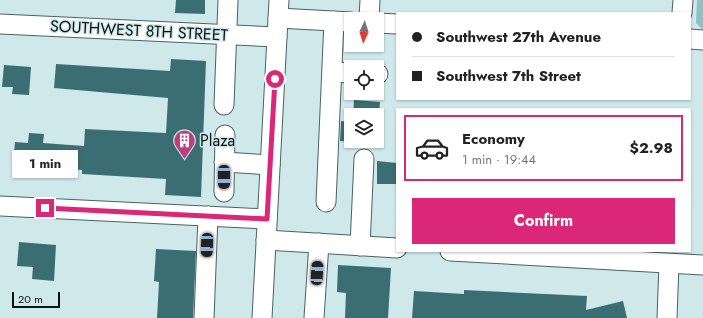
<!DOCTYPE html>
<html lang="en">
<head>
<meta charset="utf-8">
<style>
  :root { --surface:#fff; --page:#f6f6f6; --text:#222; --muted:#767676; --line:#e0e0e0; --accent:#db2777 }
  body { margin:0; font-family:Jost,sans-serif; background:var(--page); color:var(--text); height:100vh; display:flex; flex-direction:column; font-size:15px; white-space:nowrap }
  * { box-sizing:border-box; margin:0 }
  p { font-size:13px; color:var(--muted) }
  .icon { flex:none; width:22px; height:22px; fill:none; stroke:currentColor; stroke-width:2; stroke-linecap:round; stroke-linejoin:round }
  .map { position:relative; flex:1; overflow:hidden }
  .panel { position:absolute; left:396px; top:108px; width:295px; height:144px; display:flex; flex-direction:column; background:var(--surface); border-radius:0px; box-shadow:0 1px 3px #0004 }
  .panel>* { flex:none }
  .banner { position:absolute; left:396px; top:12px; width:295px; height:88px; border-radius:0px; box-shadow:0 1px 3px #0004; display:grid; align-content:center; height:88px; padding:0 16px; background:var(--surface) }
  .needle { width:26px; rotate:184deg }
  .tools { position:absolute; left:344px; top:12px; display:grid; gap:8px }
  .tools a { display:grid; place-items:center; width:40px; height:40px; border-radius:0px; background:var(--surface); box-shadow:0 1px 3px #0004; font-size:20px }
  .scale { position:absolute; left:12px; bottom:10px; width:48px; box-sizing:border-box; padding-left:4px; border:2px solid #091213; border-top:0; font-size:11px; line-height:14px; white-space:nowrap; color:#091213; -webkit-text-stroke:3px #cfe9eb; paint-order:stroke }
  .end { position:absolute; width:18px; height:18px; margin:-9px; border:5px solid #db2777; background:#fff; box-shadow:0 0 0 2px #fff }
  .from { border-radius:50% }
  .bubble { position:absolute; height:28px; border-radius:0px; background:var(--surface); box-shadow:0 1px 3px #0004; font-size:13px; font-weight:700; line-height:28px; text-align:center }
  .car { position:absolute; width:12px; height:24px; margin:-12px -6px; border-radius:5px; box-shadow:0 0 3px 1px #0007; background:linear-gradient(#222 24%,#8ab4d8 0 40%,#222 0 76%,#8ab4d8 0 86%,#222 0) }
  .banner b { display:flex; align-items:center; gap:14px; height:38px; font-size:15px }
  .banner b+b { border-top:1px solid var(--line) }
  .banner i { width:10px; height:10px; background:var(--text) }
  ul { padding:7px 0 0; list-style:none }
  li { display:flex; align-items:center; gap:12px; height:66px; margin:0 8px 6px; padding:0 8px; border:2px solid transparent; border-radius:0px }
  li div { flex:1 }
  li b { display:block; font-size:15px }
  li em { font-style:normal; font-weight:700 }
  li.selected { border-color:var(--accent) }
  li>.icon { width:36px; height:36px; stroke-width:1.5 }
  .cta { display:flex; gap:8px; margin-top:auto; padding:8px 16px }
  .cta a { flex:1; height:46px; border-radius:0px; background:var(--accent); color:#fff; font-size:16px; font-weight:700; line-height:46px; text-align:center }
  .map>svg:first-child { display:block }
  .green { fill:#8dc1c5 }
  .building { fill:#3b6e72 }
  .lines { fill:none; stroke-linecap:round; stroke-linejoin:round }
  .minor-casing { stroke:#4a6163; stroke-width:21 }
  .minor { stroke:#fff; stroke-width:19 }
  .route { stroke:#db2777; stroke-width:5 }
  .labels { text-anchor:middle; stroke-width:3; stroke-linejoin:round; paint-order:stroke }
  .street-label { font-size:16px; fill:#091213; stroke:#cfe9eb }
  .poi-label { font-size:16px; fill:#091213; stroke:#cfe9eb; text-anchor:start }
</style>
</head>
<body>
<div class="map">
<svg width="703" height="318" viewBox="0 0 703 318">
  <rect width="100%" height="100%" fill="#cfe9eb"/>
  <!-- green -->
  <polygon class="green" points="697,0 703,0 703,30 696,23"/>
  <!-- building -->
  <g class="building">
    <polygon points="176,0 205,0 205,14 175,13"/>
    <polygon points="171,59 206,61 201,197 165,195 166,179 82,174 82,170 13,165 15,142 28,143 29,133 44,134 43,143 84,146 85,129 166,133 168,98 54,88 56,64 170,71"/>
    <polygon points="4,65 31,67 29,95 12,94 13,87 2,87"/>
    <polygon points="354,100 380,102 379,115 353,115"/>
    <polygon points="341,121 351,122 351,142 340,141"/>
    <polygon points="377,161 397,163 397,184 377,184"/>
    <polygon points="19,242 56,245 54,281 32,279 33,267 17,266"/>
    <polygon points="156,249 196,251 193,318 157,318 159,282 154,281"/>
    <polygon points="338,265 391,268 388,318 345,318 346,293 337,292"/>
    <polygon points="464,290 587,296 586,310 623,301 627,318 412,318 414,291 464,294"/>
  </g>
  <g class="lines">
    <defs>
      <g id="minor">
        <polyline points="682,13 683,0"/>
        <polyline points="278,18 351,22"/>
        <polyline points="369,19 370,0"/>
        <polyline points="377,23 397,24"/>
        <polyline points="0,24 277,37"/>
        <polyline points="690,39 703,40"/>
        <polyline points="332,72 351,73"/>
        <polyline points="377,74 378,74"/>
        <polyline points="224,105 228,0"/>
        <polyline points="224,162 270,165"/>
        <polyline points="224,192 225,135"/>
        <polyline points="326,202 334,21"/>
        <polyline points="0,206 267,219"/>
        <polyline points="266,240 397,248"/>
        <polyline points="360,246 364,159"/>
        <polyline points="450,251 703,265"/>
        <polyline points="204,318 208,216"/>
        <polyline points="262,318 279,0"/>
        <polyline points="314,318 319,243"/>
        <polyline points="667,318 669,264"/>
      </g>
    </defs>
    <!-- minor casing -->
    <use href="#minor" class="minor-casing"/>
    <!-- minor -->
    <use href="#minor" class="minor"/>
  </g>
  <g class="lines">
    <!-- route -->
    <polyline class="route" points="45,208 267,219 275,79"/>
  </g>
  <!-- icons -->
  <defs>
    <symbol id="building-pin" viewBox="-11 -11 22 30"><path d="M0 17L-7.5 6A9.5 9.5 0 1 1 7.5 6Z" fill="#c03c80" stroke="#cfe9eb"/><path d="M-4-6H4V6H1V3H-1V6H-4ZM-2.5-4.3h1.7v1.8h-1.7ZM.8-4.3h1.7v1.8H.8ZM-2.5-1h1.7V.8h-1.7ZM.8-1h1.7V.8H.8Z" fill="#fff"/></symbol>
  </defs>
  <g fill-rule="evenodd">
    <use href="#building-pin" x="172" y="128" width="25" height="34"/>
  </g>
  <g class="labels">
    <!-- street labels -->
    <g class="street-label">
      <text transform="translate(139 30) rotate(3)" y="6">SOUTHWEST 8TH STREET</text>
    </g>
    <!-- poi labels -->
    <g class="poi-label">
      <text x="200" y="146">Plaza</text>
    </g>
  </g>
</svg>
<div class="tools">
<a><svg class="needle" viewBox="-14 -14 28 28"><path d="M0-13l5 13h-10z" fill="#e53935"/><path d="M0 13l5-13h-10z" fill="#767676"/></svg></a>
<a><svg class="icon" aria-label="locate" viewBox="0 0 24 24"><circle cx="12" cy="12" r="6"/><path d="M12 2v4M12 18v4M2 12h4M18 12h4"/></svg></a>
<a><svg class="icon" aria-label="layers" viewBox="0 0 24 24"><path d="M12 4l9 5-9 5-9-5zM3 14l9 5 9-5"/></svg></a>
</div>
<div class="scale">20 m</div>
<i class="end from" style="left:275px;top:79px"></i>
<i class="end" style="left:45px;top:208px"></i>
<div class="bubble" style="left:12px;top:150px;width:66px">1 min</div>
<i class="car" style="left:224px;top:177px;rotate:180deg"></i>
<i class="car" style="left:207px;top:245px;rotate:182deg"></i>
<i class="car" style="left:317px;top:273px;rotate:3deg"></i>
<div class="banner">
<b><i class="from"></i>Southwest 27th Avenue</b>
<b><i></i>Southwest 7th Street</b>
</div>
<section class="panel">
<ul>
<li class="selected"><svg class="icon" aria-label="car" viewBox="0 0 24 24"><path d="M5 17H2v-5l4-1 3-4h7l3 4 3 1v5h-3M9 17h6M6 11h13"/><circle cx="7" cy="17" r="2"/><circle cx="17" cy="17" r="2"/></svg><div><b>Economy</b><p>1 min · 19:44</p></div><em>$2.98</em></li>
</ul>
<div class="cta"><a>Confirm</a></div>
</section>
</div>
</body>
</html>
